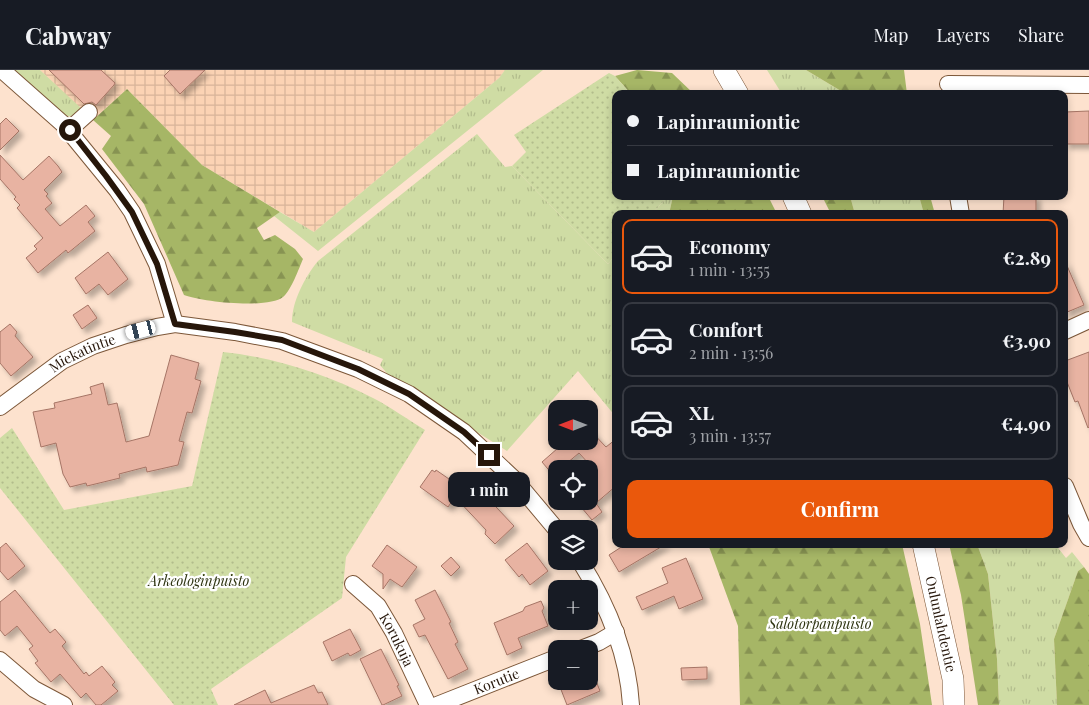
<!DOCTYPE html>
<html lang="en">
<head>
<meta charset="utf-8">
<style>
  :root { --surface:#171b24; --page:#242831; --text:#f1f3f6; --muted:#9ea1a6; --line:#363941; --accent:#ea580c }
  body { margin:0; font-family:"Playfair Display",serif; background:var(--page); color:var(--text); height:100vh; display:flex; flex-direction:column; font-size:19px; white-space:nowrap }
  * { box-sizing:border-box; margin:0 }
  p { font-size:16px; color:var(--muted) }
  .icon { flex:none; width:28px; height:28px; fill:none; stroke:currentColor; stroke-width:2; stroke-linecap:round; stroke-linejoin:round }
  .map { position:relative; flex:1; overflow:hidden }
  .sheet { position:absolute; left:612px; top:140px; width:456px; height:338px; display:flex; flex-direction:column; background:var(--surface); border-radius:10px; box-shadow:0 2px 8px #0003 }
  .sheet>* { flex:none }
  .banner { position:absolute; left:612px; top:20px; width:456px; height:110px; border-radius:10px; box-shadow:0 2px 8px #0003; display:grid; align-content:center; height:110px; padding:0 15px; background:var(--surface) }
  .needle { width:32px; rotate:270deg }
  .controls { position:absolute; left:548px; top:330px; display:grid; gap:10px }
  .controls a { display:grid; place-items:center; width:50px; height:50px; border-radius:10px; background:var(--surface); box-shadow:0 2px 8px #0003; font-size:25px }
  .end { position:absolute; width:22px; height:22px; margin:-11px; border:6px solid #26160a; background:#fff; box-shadow:0 0 0 2px #fff }
  .from { border-radius:50% }
  .bubble { position:absolute; height:35px; border-radius:10px; background:var(--surface); box-shadow:0 2px 8px #0003; font-size:16px; font-weight:700; line-height:35px; text-align:center }
  .car { position:absolute; width:15px; height:30px; margin:-15px -8px; border-radius:6px; box-shadow:0 0 4px 1px #0007; background:linear-gradient(#fff 24%,#345 0 40%,#fff 0 76%,#345 0 86%,#fff 0) }
  .banner b { display:flex; align-items:center; gap:18px; height:48px; font-size:19px }
  .banner b+b { border-top:1px solid var(--line) }
  .banner i { width:12px; height:12px; background:var(--text) }
  ul { padding:9px 0 0; list-style:none }
  li { display:flex; align-items:center; gap:15px; height:75px; margin:0 10px 8px; padding:0 5px; border:2px solid var(--line); border-radius:10px }
  li div { flex:1 }
  li b { display:block; font-size:19px }
  li em { font-style:normal; font-weight:700 }
  li.current { border-color:var(--accent) }
  li>.icon { width:45px; height:45px; stroke-width:1.5 }
  .button { display:flex; gap:10px; margin-top:auto; padding:10px 15px }
  .button a { flex:1; height:58px; border-radius:10px; background:var(--accent); color:#fff; font-size:20px; font-weight:700; line-height:58px; text-align:center }
  header { display:flex; align-items:center; gap:30px; box-sizing:border-box; height:70px; padding:0 25px; background:var(--surface); border-bottom:1px solid var(--line) }
  header strong { font-size:24px }
  nav { display:flex; gap:28px; margin-inline-start:auto; font-size:18px }
  .map>svg:first-child { display:block }
  .industrial { fill:url(#industrial-grid) }
  .grass { fill:url(#grass-tufts) }
  .forest { fill:url(#forest-firs) }
  .park { fill:url(#park-dots) }
  .building { fill:#e8b3a2; stroke:#a57465; filter:url(#shadow) }
  .lines { fill:none; stroke-linecap:round; stroke-linejoin:round }
  .minor-casing { stroke:#7c5739; stroke-width:18 }
  .major-casing { stroke:#7c5739; stroke-width:22 }
  .minor { stroke:#fff; stroke-width:16 }
  .major { stroke:#fff; stroke-width:21 }
  .route { stroke:#26160a; stroke-width:6 }
  .labels { text-anchor:middle; stroke-width:4.5; stroke-linejoin:round; paint-order:stroke }
  .street-label { font-size:14px; fill:#26160a; stroke:#fff }
  .park-label { font-size:14px; font-style:italic; fill:#2d3310; stroke:#fff }
</style>
</head>
<body>
<header>
<strong>Cabway</strong>
<nav><a>Map</a><a>Layers</a><a>Share</a></nav>
</header>
<div class="map">
<svg width="1089" height="635" viewBox="0 0 1089 635">
  <defs>
    <pattern id="industrial-grid" width="8" height="8" patternUnits="userSpaceOnUse" patternTransform="scale(1.25)"><rect width="8" height="8" fill="#fbd3b4"/><path d="M0 4h8M4 0v8" fill="none" stroke="#d7b499"/></pattern>
    <pattern id="grass-tufts" width="24" height="20" patternUnits="userSpaceOnUse" patternTransform="scale(1.25)"><rect width="24" height="20" fill="#cfdca4"/><path d="M3 7l-1-3M5 7V3M7 7l1-3M15 17l-1-3M17 17v-4M19 17l1-3" fill="none" stroke="#b2bc8c"/></pattern>
    <pattern id="forest-firs" width="22" height="20" patternUnits="userSpaceOnUse" patternTransform="scale(1.25)"><rect width="22" height="20" fill="#a6b666"/><path d="M5 1l3.5 6h-7zM16 11l3.5 6h-7z" fill="#879352"/></pattern>
    <pattern id="park-dots" width="8" height="8" patternUnits="userSpaceOnUse" patternTransform="scale(1.25)"><rect width="8" height="8" fill="#cfdca4"/><path d="M2 2h.1M6 6h.1" fill="none" stroke="#b2bc8c" stroke-width="1.8" stroke-linecap="round"/></pattern>
    <filter id="shadow"><feDropShadow dx="4.5" dy="4.5" stdDeviation="2.5" flood-color="#0004"/></filter>
  </defs>
  <rect width="100%" height="100%" fill="#fde2ce"/>
  <!-- industrial -->
  <polygon class="industrial" points="40,0 505,0 499,8 314,162 202,95 127,19 93,50"/>
  <!-- grass -->
  <g class="grass">
    <polygon points="11,0 40,0 82,39 75,45 66,47"/>
    <polygon points="505,0 543,0 318,181 274,146 280,142 314,162 499,8"/>
    <polygon points="767,0 806,0 846,24 782,24"/>
    <path d="M 477,64 L 505,97 L 512,96 L 608,194 L 616,184 L 616,347 L 578,301 L 507,381 L 390,307 L 380,295 L 383,289 L 292,252 C 292,231 305,207 318,191 Z"/>
    <polygon points="668,126 673,126 669,144 652,144"/>
    <polygon points="850,126 919,126 924,144 855,144"/>
    <polygon points="977,474 1055,474 1066,488 1072,482 1084,497 1078,501 1054,569 1057,635 999,635 997,589 988,504"/>
  </g>
  <!-- forest -->
  <g class="forest">
    <polygon points="637,0 672,3 694,24 631,24 615,6"/>
    <polygon points="806,0 904,0 907,24 846,24"/>
    <path d="M 127,19 L 202,95 L 280,142 L 257,158 L 264,170 L 275,165 L 295,179 L 303,189 C 299,198 291,221 283,227 C 268,239 202,232 184,225 L 144,134 L 102,79 L 111,66 L 93,50 Z"/>
    <polygon points="673,126 768,126 777,144 669,144"/>
    <polygon points="822,126 850,126 855,144 831,144"/>
    <polygon points="919,126 930,126 935,144 924,144"/>
    <polygon points="708,474 902,474 920,554 932,635 740,635 738,556"/>
    <polygon points="949,474 977,474 988,504 997,589 999,635 978,635 961,525"/>
    <polygon points="1084,497 1089,504 1089,635 1057,635 1054,569 1078,501"/>
  </g>
  <!-- park -->
  <g class="park">
    <polygon points="609,3 615,6 631,24 616,24 616,126 668,126 652,144 616,144 616,184 608,194 512,96 526,82 514,65"/>
    <path d="M 223,282 C 273,287 328,305 373,328 C 391,337 408,350 425,360 L 346,487 L 342,528 L 211,619 L 218,635 L 174,635 L 0,418 L 0,368 L 12,358 L 64,440 L 192,416 Z"/>
  </g>
  <!-- building -->
  <g class="building">
    <polygon points="49,0 101,0 115,13 114,15 96,35 92,32 84,34"/>
    <polygon points="170,0 205,0 180,24 164,6"/>
    <polygon points="1089,41 1089,74 1065,74 1065,42"/>
    <polygon points="6,48 19,61 0,80 0,54"/>
    <polygon points="0,85 23,110 49,86 58,96 62,102 44,120 48,124 46,126 52,133 45,139 60,156 86,135 95,146 88,152 95,161 68,183 66,180 38,203 26,188 37,179 34,176 43,168 17,138 20,135 14,129 16,127 0,109"/>
    <polygon points="1004,126 1036,126 1036,143 1003,144"/>
    <polygon points="108,182 128,209 108,225 99,214 86,224 75,208"/>
    <polygon points="1065,191 1084,235 1065,243"/>
    <polygon points="88,235 97,248 82,259 73,245"/>
    <polygon points="10,254 17,262 15,266 33,287 11,306 0,293 0,262"/>
    <polygon points="1089,282 1089,357 1088,358 1078,331 1075,332 1065,307 1065,291"/>
    <polygon points="171,285 199,293 195,309 201,311 192,343 187,342 179,371 184,372 178,395 147,402 146,397 119,404 120,408 87,416 86,413 70,417 63,404 56,373 41,377 33,342 55,338 54,333 92,324 90,317 103,313 108,335 117,333 126,372 149,366"/>
    <polygon points="589,359 606,377 616,369 616,416 596,433 602,442 592,450 576,431 589,431 589,394 579,383 560,399 556,399 556,402 553,405 542,392 566,371 589,371"/>
    <polygon points="432,400 435,402 436,400 462,418 467,411 479,419 514,456 495,474 485,464 486,460 455,427 448,437 420,417"/>
    <polygon points="6,473 25,496 8,510 0,501 0,478"/>
    <polygon points="527,473 548,501 530,515 522,504 519,507 505,490"/>
    <polygon points="626,474 666,474 619,502 609,485"/>
    <polygon points="387,475 417,497 402,517 390,509 383,519 383,504 372,496"/>
    <polygon points="451,487 460,497 451,506 441,496"/>
    <polygon points="686,488 703,529 679,539 674,526 642,540 636,527 668,513 662,498"/>
    <polygon points="15,520 50,563 55,559 66,572 62,576 84,604 86,602 89,606 102,596 115,612 112,615 118,621 101,635 96,635 86,623 81,628 60,604 51,612 35,593 38,591 29,579 33,576 17,556 5,566 0,560 0,532"/>
    <polygon points="435,520 451,552 449,553 458,572 455,574 468,599 448,609 425,565 419,567 413,555 425,549 415,530"/>
    <polygon points="541,531 544,538 542,541 548,556 518,568 522,578 507,585 494,553 523,541 525,537"/>
    <polygon points="350,559 361,580 350,586 348,583 332,591 323,572"/>
    <polygon points="381,579 399,615 397,616 402,626 383,635 382,635 360,589"/>
    <polygon points="707,597 707,609 682,610 681,598"/>
    <polygon points="574,611 596,611 600,621 567,635 560,617"/>
    <polygon points="314,615 318,623 322,622 328,635 234,635 265,620 271,633"/>
  </g>
  <g class="lines">
    <defs>
      <g id="minor">
        <polyline points="2,0 63,54 117,120 132,142 157,194 175,254"/>
        <polyline points="948,14 1089,15"/>
        <polyline points="69,60 89,42"/>
        <polyline points="958,126 961,144"/>
        <polyline points="1065,261 1089,250"/>
        <path id="s1" d="M 0,337 L 62,291 L 93,276 L 126,265 L 157,257 L 175,254 L 235,262 L 282,271 L 358,299 L 409,324 L 464,362 L 514,409 L 556,459"/>
        <polyline points="1065,416 1081,454 1089,468"/>
        <path d="M 580,491 C 607,534 628,584 631,635"/>
        <path id="s2" d="M 353,514 L 378,536 L 394,563 L 428,635"/>
        <polyline points="581,579 599,572 616,562"/>
        <polyline points="0,590 34,619 64,635"/>
        <path id="s3" d="M 437,635 L 556,588"/>
      </g>
      <g id="major">
        <polyline points="724,0 738,24"/>
        <polyline points="793,126 801,144"/>
        <path id="s4" d="M 923,474 L 953,609 L 954,635"/>
      </g>
    </defs>
    <!-- minor casing -->
    <use href="#minor" class="minor-casing"/>
    <!-- major casing -->
    <use href="#major" class="major-casing"/>
    <!-- minor -->
    <use href="#minor" class="minor"/>
    <!-- major -->
    <use href="#major" class="major"/>
  </g>
  <g class="lines">
    <!-- route -->
    <polyline class="route" points="70,60 106,106 132,142 157,194 175,254 235,262 282,270 358,299 409,324 464,362 489,385"/>
  </g>
  <g class="labels">
    <!-- street labels -->
    <g class="street-label">
      <text dy="5" stroke="none"><textPath href="#s1" startOffset="99">Miekatintie</textPath></text>
      <text dy="5" stroke="none"><textPath href="#s4" startOffset="82">Oulunlahdentie</textPath></text>
      <text dy="5" stroke="none"><textPath href="#s2" startOffset="72">Korukuja</textPath></text>
      <text dy="5" stroke="none"><textPath href="#s3" startOffset="64">Korutie</textPath></text>
    </g>
    <!-- park labels -->
    <g class="park-label">
      <text x="199" y="516">Arkeologinpuisto</text>
      <text x="820" y="559">Salotorpanpuisto</text>
    </g>
  </g>
</svg>
<div class="controls">
<a><svg class="needle" viewBox="-14 -14 28 28"><path d="M0-13l5 13h-10z" fill="#e53935"/><path d="M0 13l5-13h-10z" fill="#9ea1a6"/></svg></a>
<a><svg class="icon" aria-label="locate" viewBox="0 0 24 24"><circle cx="12" cy="12" r="6"/><path d="M12 2v4M12 18v4M2 12h4M18 12h4"/></svg></a>
<a><svg class="icon" aria-label="layers" viewBox="0 0 24 24"><path d="M12 4l9 5-9 5-9-5zM3 14l9 5 9-5"/></svg></a>
<a>+</a>
<a>−</a>
</div>
<i class="end from" style="left:70px;top:60px"></i>
<i class="end" style="left:489px;top:385px"></i>
<div class="bubble" style="left:448px;top:402px;width:82px">1 min</div>
<i class="car" style="left:141px;top:260px;rotate:256deg"></i>
<div class="banner">
<b><i class="from"></i>Lapinrauniontie</b>
<b><i></i>Lapinrauniontie</b>
</div>
<section class="sheet">
<ul>
<li class="current"><svg class="icon" aria-label="car" viewBox="0 0 24 24"><path d="M5 17H2v-5l4-1 3-4h7l3 4 3 1v5h-3M9 17h6M6 11h13"/><circle cx="7" cy="17" r="2"/><circle cx="17" cy="17" r="2"/></svg><div><b>Economy</b><p>1 min · 13:55</p></div><em>€2.89</em></li>
<li><svg class="icon" aria-label="car" viewBox="0 0 24 24"><path d="M5 17H2v-5l4-1 3-4h7l3 4 3 1v5h-3M9 17h6M6 11h13"/><circle cx="7" cy="17" r="2"/><circle cx="17" cy="17" r="2"/></svg><div><b>Comfort</b><p>2 min · 13:56</p></div><em>€3.90</em></li>
<li><svg class="icon" aria-label="car" viewBox="0 0 24 24"><path d="M5 17H2v-5l4-1 3-4h7l3 4 3 1v5h-3M9 17h6M6 11h13"/><circle cx="7" cy="17" r="2"/><circle cx="17" cy="17" r="2"/></svg><div><b>XL</b><p>3 min · 13:57</p></div><em>€4.90</em></li>
</ul>
<div class="button"><a>Confirm</a></div>
</section>
</div>
</body>
</html>
